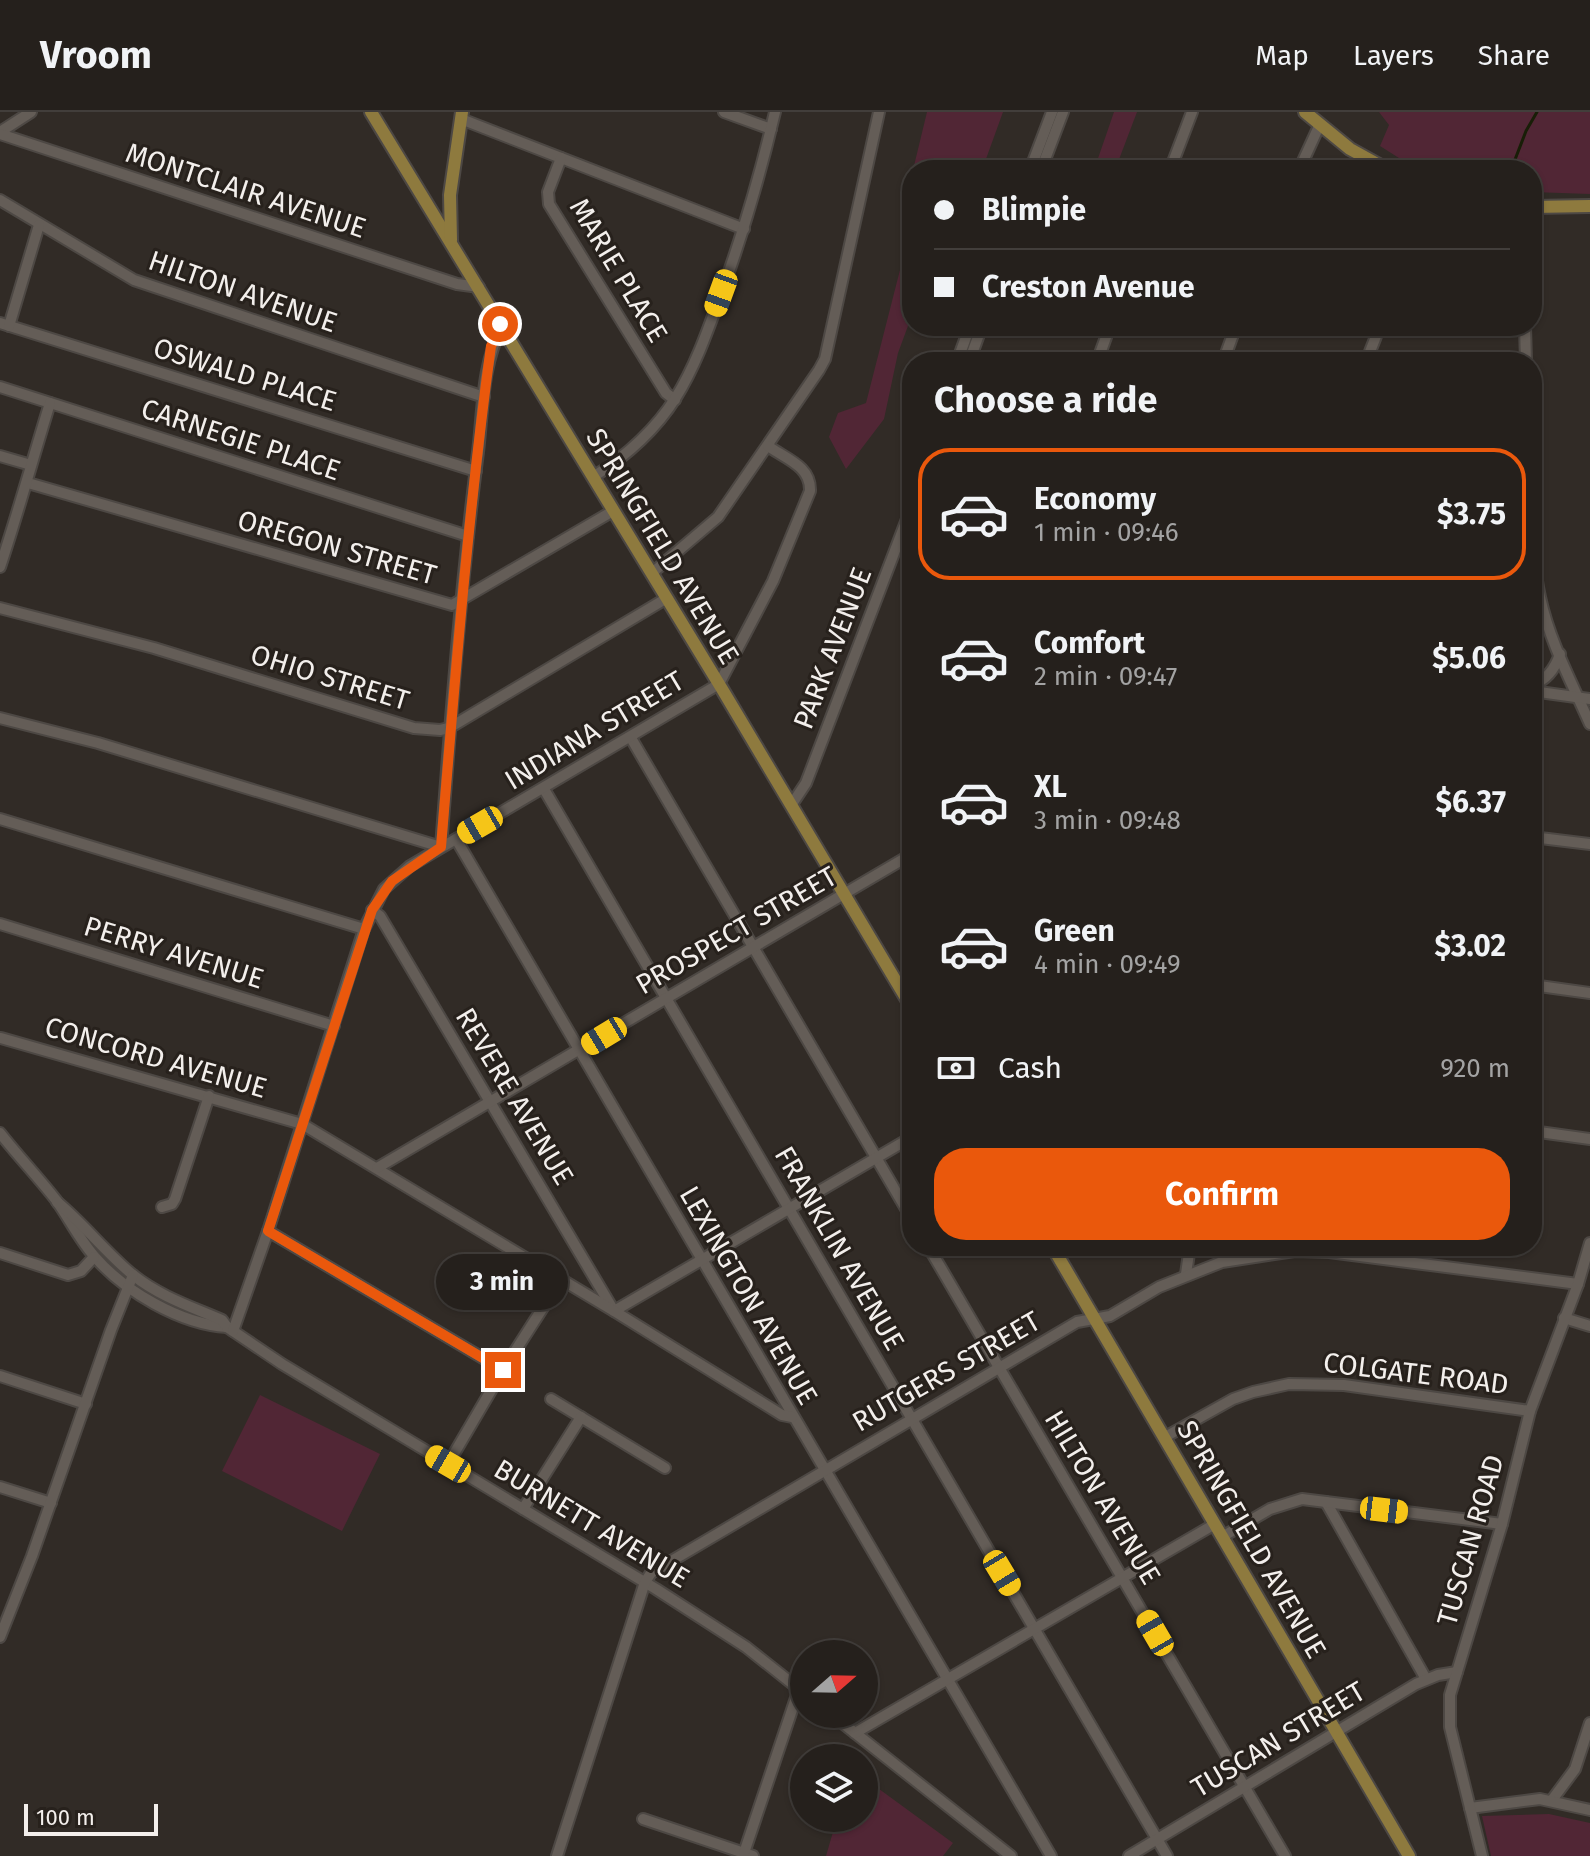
<!DOCTYPE html>
<html lang="en">
<head>
<meta charset="utf-8">
<style>
  :root { --surface:#25201c; --page:#2d2825; --text:#f1f3f6; --muted:#a3a3a3; --line:#423e3b; --accent:#ea580c }
  body { margin:0; font-family:"Fira Sans",sans-serif; background:var(--page); color:var(--text); height:100vh; display:flex; flex-direction:column; font-size:30px; white-space:nowrap }
  * { box-sizing:border-box; margin:0 }
  p { font-size:26px; color:var(--muted) }
  .icon { flex:none; width:44px; height:44px; fill:none; stroke:currentColor; stroke-width:2; stroke-linecap:round; stroke-linejoin:round }
  .map { position:relative; flex:1; overflow:hidden }
  .details { position:absolute; left:902px; top:240px; width:640px; height:904px; display:flex; flex-direction:column; background:var(--surface); border-radius:32px; box-shadow:0 2px 6px #0004,0 0 0 2px var(--line) }
  .details>* { flex:none }
  .guide { position:absolute; left:902px; top:48px; width:640px; height:176px; border-radius:32px; box-shadow:0 2px 6px #0004,0 0 0 2px var(--line); display:grid; align-content:center; height:176px; padding:0 32px; background:var(--surface) }
  .needle { width:52px; rotate:70deg }
  .tools { position:absolute; left:790px; top:1528px; display:grid; gap:16px }
  .tools a { display:grid; place-items:center; width:88px; height:88px; border-radius:50%; background:var(--surface); box-shadow:0 2px 6px #0004,0 0 0 2px var(--line); font-size:40px }
  .scale { position:absolute; left:24px; bottom:20px; width:134px; box-sizing:border-box; padding-left:8px; border:4px solid #f3efec; border-top:0; font-size:22px; line-height:28px; white-space:nowrap; color:#f3efec; -webkit-text-stroke:6px #27211c; paint-order:stroke }
  .end { position:absolute; width:36px; height:36px; margin:-18px; border:10px solid #ea580c; background:#fff; box-shadow:0 0 0 4px #fff }
  .from { border-radius:50% }
  .bubble { position:absolute; height:56px; border-radius:28px; background:var(--surface); box-shadow:0 2px 6px #0004,0 0 0 2px var(--line); font-size:26px; font-weight:700; line-height:56px; text-align:center }
  .car { position:absolute; width:24px; height:48px; margin:-24px -12px; border-radius:10px; box-shadow:0 0 6px 2px #0007; background:linear-gradient(#f5c518 24%,#345 0 40%,#f5c518 0 76%,#345 0 86%,#f5c518 0) }
  .guide b { display:flex; align-items:center; gap:28px; height:76px; font-size:30px }
  .guide b+b { border-top:2px solid var(--line) }
  .guide i { width:20px; height:20px; background:var(--text) }
  ul { padding:0; list-style:none }
  li { display:flex; align-items:center; gap:24px; height:132px; margin:0 16px 12px; padding:0 16px; border:4px solid transparent; border-radius:32px }
  li div { flex:1 }
  li b { display:block; font-size:30px }
  li em { font-style:normal; font-weight:700 }
  li.current { border-color:var(--accent) }
  li>.icon { width:72px; height:72px; stroke-width:1.5 }
  h2 { padding:0 32px; font-size:36px; line-height:96px }
  .pay { display:flex; align-items:center; gap:20px; height:88px; padding:0 32px; font-size:30px }
  .pay p { margin-inline-start:auto }
  .button { display:flex; gap:16px; margin-top:auto; padding:16px 32px }
  .button a { flex:1; height:92px; border-radius:32px; background:var(--accent); color:#fff; font-size:32px; font-weight:700; line-height:92px; text-align:center }
  header { display:flex; align-items:center; gap:48px; box-sizing:border-box; height:112px; padding:0 40px; background:var(--surface); border-bottom:2px solid var(--line) }
  header strong { font-size:38px }
  nav { display:flex; gap:44px; margin-inline-start:auto; font-size:28px }
  .map>svg:first-child { display:block }
  .green { fill:#512635 }
  .lines { fill:none; stroke-linecap:round; stroke-linejoin:round }
  .stream { stroke:#181e07; stroke-width:3 }
  .minor-casing { stroke:#4d4844; stroke-width:14 }
  .major-casing { stroke:#4d4844; stroke-width:16 }
  .minor { stroke:#645d57; stroke-width:10 }
  .major { stroke:#8e7a3e; stroke-width:12 }
  .route { stroke:#ea580c; stroke-width:10 }
  .labels { text-anchor:middle; stroke-width:6; stroke-linejoin:round; paint-order:stroke }
  .street-label { font-size:28px; fill:#f3efec; stroke:#27211c }
</style>
</head>
<body>
<header>
<strong>Vroom</strong>
<nav><a>Map</a><a>Layers</a><a>Share</a></nav>
</header>
<div class="map">
<svg width="1590" height="1744" viewBox="0 0 1590 1744">
  <rect width="100%" height="100%" fill="#312b26"/>
  <!-- green -->
  <g class="green">
    <polygon points="927,0 1003,0 982,58 913,58"/>
    <polygon points="1114,0 1137,0 1115,58 1094,58"/>
    <polygon points="1379,0 1590,0 1590,82 1532,80 1532,58 1418,58 1380,34 1389,13"/>
    <polygon points="912,111 912,203 898,241 884,307 846,357 829,325 838,301 866,291"/>
    <polygon points="260,1283 380,1342 342,1419 222,1359"/>
    <polygon points="864,1666 953,1731 943,1744 826,1744 837,1706 864,1706"/>
    <polygon points="1549,1702 1590,1711 1590,1744 1491,1744 1482,1704"/>
  </g>
  <g class="lines">
    <!-- stream -->
    <polyline class="stream" points="1511,58 1526,19 1537,0"/>
    <defs>
      <g id="minor">
        <polyline points="724,0 771,17"/>
        <polyline points="461,7 744,117"/>
        <polyline points="0,20 31,0"/>
        <polyline points="0,22 457,172 479,175"/>
        <polyline points="561,46 548,80 549,92 666,281 675,288"/>
        <polyline points="1030,58 1052,0"/>
        <polyline points="1041,58 1063,0"/>
        <polyline points="1170,58 1192,0"/>
        <polyline points="1299,58 1320,12"/>
        <polyline points="0,88 134,168 484,285"/>
        <polyline points="0,211 476,359"/>
        <polyline points="9,214 39,113"/>
        <polyline points="1525,214 1526,250"/>
        <polyline points="957,250 970,214"/>
        <polyline points="969,250 982,214"/>
        <polyline points="1097,250 1110,214"/>
        <polyline points="1223,250 1236,214"/>
        <polyline points="1366,250 1380,214"/>
        <polyline points="0,275 468,424"/>
        <polyline points="0,344 31,353"/>
        <path d="M 593,365 C 677,312 693,259 725,171 C 745,115 761,59 775,0"/>
        <polyline points="28,371 452,493 613,399"/>
        <path d="M 1532,392 C 1533,423 1533,454 1540,485 C 1549,528 1572,571 1590,612"/>
        <path d="M 0,455 C 18,401 33,346 50,291"/>
        <polyline points="652,461 718,405 819,258 825,247 879,0"/>
        <polyline points="0,496 154,536 414,616 440,618 449,616 667,486"/>
        <path d="M 1532,573 C 1547,568 1555,557 1560,542"/>
        <polyline points="1532,579 1590,587"/>
        <polyline points="0,606 98,631 441,735"/>
        <polyline points="631,626 912,1107"/>
        <polyline points="544,677 1167,1744"/>
        <polyline points="792,692 806,671 912,394"/>
        <polyline points="0,707 364,817"/>
        <polyline points="1532,725 1590,732"/>
        <polyline points="456,727 1051,1744"/>
        <path d="M 441,735 C 451,603 461,471 478,340 C 483,299 482,251 502,215"/>
        <polyline points="372,798 380,804 614,1199 912,1025"/>
        <polyline points="0,812 334,914"/>
        <polyline points="1532,873 1590,881"/>
        <polyline points="1,926 302,1012 614,1199 782,1303 792,1305"/>
        <polyline points="1532,1019 1590,1027"/>
        <path d="M 0,1021 C 18,1044 38,1065 56,1088 C 69,1106 79,1127 94,1144 C 124,1179 180,1212 227,1215"/>
        <polyline points="377,1056 912,742"/>
        <path d="M 57,1090 C 84,1112 106,1141 133,1163 C 159,1184 192,1195 222,1208 L 227,1215 L 282,1252 L 656,1477 L 746,1535 L 804,1581"/>
        <polyline points="162,1095 172,1092 175,1087 209,984"/>
        <polyline points="268,1119 503,1258"/>
        <polyline points="928,1134 1285,1744"/>
        <polyline points="0,1141 68,1163 81,1159 94,1145"/>
        <polyline points="1186,1162 1190,1134"/>
        <polyline points="1564,1206 1590,1214"/>
        <path d="M 233,1219 L 268,1119 L 364,817 L 384,777 L 410,754 L 719,572 L 773,469 L 810,379 C 811,354 786,347 768,334"/>
        <polyline points="0,1264 86,1292"/>
        <polyline points="551,1287 665,1356"/>
        <polyline points="1165,1325 1233,1287 1253,1280 1289,1272 1344,1273 1530,1299"/>
        <polyline points="448,1352 503,1258 560,1169"/>
        <polyline points="0,1375 51,1391"/>
        <polyline points="1326,1390 1426,1567"/>
        <polyline points="523,1397 581,1305"/>
        <polyline points="1222,1425 1270,1397 1302,1387 1502,1412"/>
        <polyline points="0,1525 32,1444 111,1218 133,1163"/>
        <polyline points="831,1602 1011,1744"/>
        <polyline points="855,1621 1215,1412"/>
        <polyline points="1552,1688 1575,1657 1590,1611"/>
        <polyline points="1470,1696 1540,1687 1590,1698"/>
        <polyline points="643,1707 753,1744"/>
        <polyline points="744,1741 799,1577"/>
        <polyline points="557,1744 645,1470 651,1461 1077,1210 1110,1204 1159,1175 1222,1150 1295,1139 1329,1140 1578,1172"/>
        <polyline points="1129,1744 1416,1572 1438,1563 1457,1560"/>
        <polyline points="1482,1744 1450,1615 1450,1583 1502,1412 1530,1299 1578,1172 1590,1131"/>
      </g>
      <g id="major">
        <polyline points="371,0 722,577 912,896"/>
        <polyline points="1305,0 1350,37 1388,58"/>
        <polyline points="1532,95 1590,94"/>
        <polyline points="451,128 450,83 462,0"/>
        <polyline points="1052,1134 1409,1744"/>
      </g>
    </defs>
    <!-- minor casing -->
    <use href="#minor" class="minor-casing"/>
    <!-- major casing -->
    <use href="#major" class="major-casing"/>
    <!-- minor -->
    <use href="#minor" class="minor"/>
    <!-- major -->
    <use href="#major" class="major"/>
  </g>
  <g class="lines">
    <!-- route -->
    <path class="route" d="M 500,212 L 502,215 L 491,234 C 468,401 455,567 441,735 L 392,769 L 372,798 L 268,1119 L 503,1258"/>
  </g>
  <g class="labels">
    <!-- street labels -->
    <g class="street-label">
      <text transform="translate(246 78) rotate(18)" y="10">MONTCLAIR AVENUE</text>
      <text transform="translate(619 158) rotate(59)" y="10">MARIE PLACE</text>
      <text transform="translate(243 179) rotate(19)" y="10">HILTON AVENUE</text>
      <text transform="translate(245 262) rotate(17)" y="10">OSWALD PLACE</text>
      <text transform="translate(241 327) rotate(18)" y="10">CARNEGIE PLACE</text>
      <text transform="translate(663 434) rotate(59)" y="10">SPRINGFIELD AVENUE</text>
      <text transform="translate(337 435) rotate(16)" y="10">OREGON STREET</text>
      <text transform="translate(832 536) rotate(-69)" y="10">PARK AVENUE</text>
      <text transform="translate(330 565) rotate(17)" y="10">OHIO STREET</text>
      <text transform="translate(594 618) rotate(-31)" y="10">INDIANA STREET</text>
      <text transform="translate(736 818) rotate(-30)" y="10">PROSPECT STREET</text>
      <text transform="translate(174 840) rotate(17)" y="10">PERRY AVENUE</text>
      <text transform="translate(156 945) rotate(16)" y="10">CONCORD AVENUE</text>
      <text transform="translate(515 984) rotate(59)" y="10">REVERE AVENUE</text>
      <text transform="translate(840 1136) rotate(60)" y="10">FRANKLIN AVENUE</text>
      <text transform="translate(749 1183) rotate(60)" y="10">LEXINGTON AVENUE</text>
      <text transform="translate(946 1259) rotate(-30)" y="10">RUTGERS STREET</text>
      <text transform="translate(1416 1261) rotate(7)" y="10">COLGATE ROAD</text>
      <text transform="translate(1103 1385) rotate(59)" y="10">HILTON AVENUE</text>
      <text transform="translate(592 1411) rotate(31)" y="10">BURNETT AVENUE</text>
      <text transform="translate(1252 1427) rotate(60)" y="10">SPRINGFIELD AVENUE</text>
      <text transform="translate(1470 1428) rotate(-74)" y="10">TUSCAN ROAD</text>
      <text transform="translate(1278 1627) rotate(-31)" y="10">TUSCAN STREET</text>
    </g>
  </g>
</svg>
<div class="tools">
<a><svg class="needle" viewBox="-14 -14 28 28"><path d="M0-13l5 13h-10z" fill="#e53935"/><path d="M0 13l5-13h-10z" fill="#a3a3a3"/></svg></a>
<a><svg class="icon" aria-label="layers" viewBox="0 0 24 24"><path d="M12 4l9 5-9 5-9-5zM3 14l9 5 9-5"/></svg></a>
</div>
<div class="scale">100 m</div>
<i class="end from" style="left:500px;top:212px"></i>
<i class="end" style="left:503px;top:1258px"></i>
<div class="bubble" style="left:436px;top:1142px;width:132px">3 min</div>
<i class="car" style="left:721px;top:181px;rotate:200deg"></i>
<i class="car" style="left:480px;top:713px;rotate:240deg"></i>
<i class="car" style="left:604px;top:924px;rotate:239deg"></i>
<i class="car" style="left:448px;top:1352px;rotate:300deg"></i>
<i class="car" style="left:1384px;top:1398px;rotate:97deg"></i>
<i class="car" style="left:1002px;top:1461px;rotate:149deg"></i>
<i class="car" style="left:1155px;top:1521px;rotate:330deg"></i>
<div class="guide">
<b><i class="from"></i>Blimpie</b>
<b><i></i>Creston Avenue</b>
</div>
<section class="details">
<h2>Choose a ride</h2>
<ul>
<li class="current"><svg class="icon" aria-label="car" viewBox="0 0 24 24"><path d="M5 17H2v-5l4-1 3-4h7l3 4 3 1v5h-3M9 17h6M6 11h13"/><circle cx="7" cy="17" r="2"/><circle cx="17" cy="17" r="2"/></svg><div><b>Economy</b><p>1 min · 09:46</p></div><em>$3.75</em></li>
<li><svg class="icon" aria-label="car" viewBox="0 0 24 24"><path d="M5 17H2v-5l4-1 3-4h7l3 4 3 1v5h-3M9 17h6M6 11h13"/><circle cx="7" cy="17" r="2"/><circle cx="17" cy="17" r="2"/></svg><div><b>Comfort</b><p>2 min · 09:47</p></div><em>$5.06</em></li>
<li><svg class="icon" aria-label="car" viewBox="0 0 24 24"><path d="M5 17H2v-5l4-1 3-4h7l3 4 3 1v5h-3M9 17h6M6 11h13"/><circle cx="7" cy="17" r="2"/><circle cx="17" cy="17" r="2"/></svg><div><b>XL</b><p>3 min · 09:48</p></div><em>$6.37</em></li>
<li><svg class="icon" aria-label="car" viewBox="0 0 24 24"><path d="M5 17H2v-5l4-1 3-4h7l3 4 3 1v5h-3M9 17h6M6 11h13"/><circle cx="7" cy="17" r="2"/><circle cx="17" cy="17" r="2"/></svg><div><b>Green</b><p>4 min · 09:49</p></div><em>$3.02</em></li>
</ul>
<div class="pay"><svg class="icon" aria-label="cash" viewBox="0 0 24 24"><path d="M3 7h18v10H3z"/><circle cx="12" cy="12" r="2"/></svg>Cash<p>920 m</p></div>
<div class="button"><a>Confirm</a></div>
</section>
</div>
</body>
</html>
